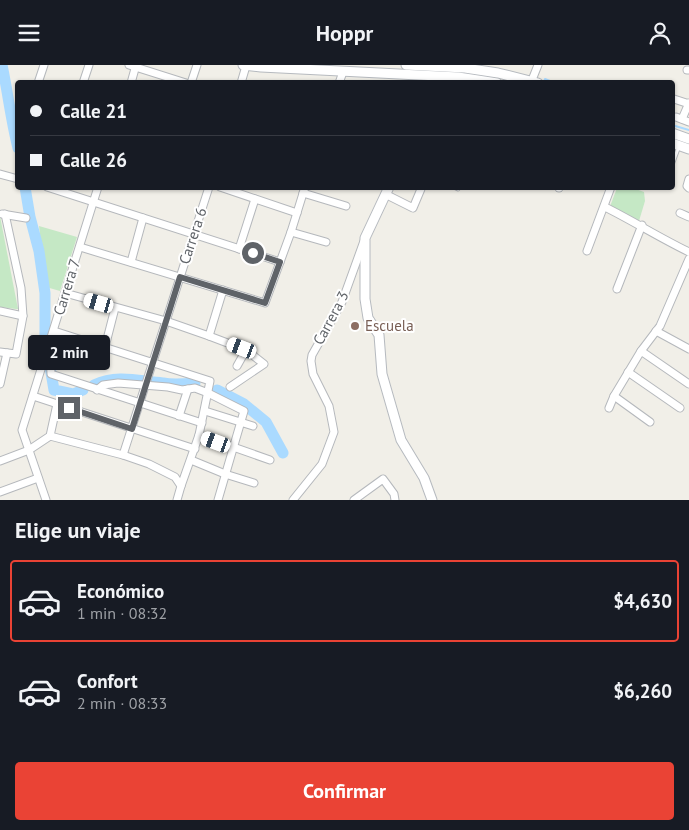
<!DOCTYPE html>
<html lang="es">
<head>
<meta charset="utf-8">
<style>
  :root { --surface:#171b24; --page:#242831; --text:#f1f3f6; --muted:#9ea1a6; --line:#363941; --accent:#ea4335 }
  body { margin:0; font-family:"PT Sans",sans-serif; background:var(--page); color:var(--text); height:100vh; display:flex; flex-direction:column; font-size:19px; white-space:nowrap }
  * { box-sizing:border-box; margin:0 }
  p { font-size:16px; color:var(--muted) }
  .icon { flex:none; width:28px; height:28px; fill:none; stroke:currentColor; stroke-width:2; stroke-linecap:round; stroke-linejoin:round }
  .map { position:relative; height:435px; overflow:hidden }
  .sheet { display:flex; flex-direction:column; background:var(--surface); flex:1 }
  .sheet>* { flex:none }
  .top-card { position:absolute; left:15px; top:15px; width:660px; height:110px; border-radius:5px; box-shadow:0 1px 4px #0004; display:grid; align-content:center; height:110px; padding:0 15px; background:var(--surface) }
  .end { position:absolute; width:22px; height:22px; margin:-11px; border:6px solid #5f6368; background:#fff; box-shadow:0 0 0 2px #fff }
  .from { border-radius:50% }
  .bubble { position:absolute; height:35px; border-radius:5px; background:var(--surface); box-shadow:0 1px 4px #0004; font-size:16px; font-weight:700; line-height:35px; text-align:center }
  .car { position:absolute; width:15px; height:30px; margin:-15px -8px; border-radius:6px; box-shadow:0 0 4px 1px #0007; background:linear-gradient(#fff 24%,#345 0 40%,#fff 0 76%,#345 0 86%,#fff 0) }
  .top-card b { display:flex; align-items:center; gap:18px; height:48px; font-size:19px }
  .top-card b+b { border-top:1px solid var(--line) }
  .top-card i { width:12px; height:12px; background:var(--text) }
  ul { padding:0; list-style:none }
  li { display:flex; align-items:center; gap:15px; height:82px; margin:0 10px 8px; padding:0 5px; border:2px solid transparent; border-radius:5px }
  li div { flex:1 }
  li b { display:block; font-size:19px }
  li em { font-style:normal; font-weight:700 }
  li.active { border-color:var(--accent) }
  li>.icon { width:45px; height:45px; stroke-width:1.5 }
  h2 { padding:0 15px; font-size:22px; line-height:60px }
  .button { display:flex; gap:10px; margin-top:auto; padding:10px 15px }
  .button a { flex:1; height:58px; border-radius:5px; background:var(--accent); color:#fff; font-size:20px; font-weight:700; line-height:58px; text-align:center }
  header { display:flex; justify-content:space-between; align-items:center; height:65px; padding:0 15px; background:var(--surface); font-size:22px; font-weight:700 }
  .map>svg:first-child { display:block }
  .green { fill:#c5e8c5 }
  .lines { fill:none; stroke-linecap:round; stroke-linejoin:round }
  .stream { stroke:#aadaff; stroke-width:2 }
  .river { stroke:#aadaff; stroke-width:11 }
  .lane-casing { stroke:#b5b8bc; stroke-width:5 }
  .street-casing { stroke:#b5b8bc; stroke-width:9 }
  .secondary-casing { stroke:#b6babf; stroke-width:11 }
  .lane { stroke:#fff; stroke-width:3 }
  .street { stroke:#fff; stroke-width:7 }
  .secondary { stroke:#fff; stroke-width:9 }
  .route { stroke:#5f6368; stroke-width:6 }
  .education-dot { fill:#8d6e63; stroke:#fff; stroke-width:2 }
  .labels { text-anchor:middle; stroke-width:4; stroke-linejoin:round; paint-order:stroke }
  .street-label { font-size:15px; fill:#5f6368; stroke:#fff }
  .education-label { font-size:15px; fill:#785e54; stroke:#fff; text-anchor:start }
</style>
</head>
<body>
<header><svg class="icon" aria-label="menu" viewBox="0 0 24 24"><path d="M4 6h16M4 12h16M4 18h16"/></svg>Hoppr<svg class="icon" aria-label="person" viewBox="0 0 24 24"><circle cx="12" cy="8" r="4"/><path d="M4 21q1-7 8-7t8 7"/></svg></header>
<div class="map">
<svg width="689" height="435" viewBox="0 0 689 435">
  <rect width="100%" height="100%" fill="#f1efe8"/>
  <!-- green -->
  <g class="green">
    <polygon points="617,123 633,123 644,127 645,136 639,156 609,144"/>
    <polygon points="0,151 18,244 16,244 0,242"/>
    <polygon points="39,161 77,172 60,226 46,222"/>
  </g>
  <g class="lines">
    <!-- stream -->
    <g class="stream">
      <polyline points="544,17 545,14 555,18"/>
      <polyline points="672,60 689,65"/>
    </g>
    <!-- river -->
    <g class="river">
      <path d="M 2,0 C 8,28 11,56 18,83"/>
      <polyline points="25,122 30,152 39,186 45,228 45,273 54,325 73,329 83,325"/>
      <path d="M 94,320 C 118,309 138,316 163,318 C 173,320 184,319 195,318"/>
      <polyline points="217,325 244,339 266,357 283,388"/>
    </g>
    <defs>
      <g id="lane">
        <polyline points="672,100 679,81"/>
        <polyline points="454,122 458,124"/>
      </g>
      <g id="street">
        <polyline points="129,0 186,18"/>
        <polyline points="687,5 689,5"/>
        <polyline points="532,15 538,0"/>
        <polyline points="38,18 44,0"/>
        <polyline points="83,18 89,0"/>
        <polyline points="131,18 136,0"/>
        <polyline points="191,18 197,0"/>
        <polyline points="241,18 246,1"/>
        <polyline points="339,18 343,7"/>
        <polyline points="674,34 689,39"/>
        <polyline points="676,52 689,57"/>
        <polyline points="682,54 689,38"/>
        <polyline points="0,109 18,114"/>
        <polyline points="689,114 687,121 689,123"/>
        <polyline points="47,122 280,197"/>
        <polyline points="220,122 297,148"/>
        <polyline points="559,123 559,122"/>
        <polyline points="303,128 346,141"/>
        <polyline points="385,129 413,143 421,124"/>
        <path d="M 605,142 C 633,156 660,173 689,187"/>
        <polyline points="680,148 689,152"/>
        <polyline points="2,149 26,153"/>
        <polyline points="291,167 326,177"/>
        <polyline points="80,182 265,238 291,167 305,122"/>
        <polyline points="239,184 255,134"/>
        <polyline points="587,186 611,122"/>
        <polyline points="131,197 143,153"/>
        <polyline points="617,224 642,160"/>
        <polyline points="65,228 166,256 209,271 246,285 264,299 230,322"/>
        <polyline points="0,246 23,251"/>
        <polyline points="54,266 210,316 199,370 181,421"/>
        <polyline points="656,266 689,284"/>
        <polyline points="209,271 223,225"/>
        <polyline points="105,282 115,243"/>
        <polyline points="50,284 51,309 202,358"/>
        <polyline points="641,286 689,319"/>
        <polyline points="0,287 16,289 23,251 21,223 5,149"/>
        <polyline points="237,301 246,285"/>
        <polyline points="628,307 680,343"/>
        <polyline points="0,319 7,288"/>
        <polyline points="97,325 103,320 118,318 168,322 182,325 195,323 208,328 244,346 218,435"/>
        <polyline points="33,331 195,384"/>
        <polyline points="614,331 650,357"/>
        <polyline points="609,343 614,331 641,286 660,261 689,194"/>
        <polyline points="205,346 253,361"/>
        <polyline points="179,351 188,324"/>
        <polyline points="199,370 270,395"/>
        <polyline points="50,371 123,390 149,399 175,412 181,421 177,435"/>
        <polyline points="123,390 209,122"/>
        <polyline points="191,395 225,409 254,418"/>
        <polyline points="0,396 29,385 50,371 57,339"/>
        <polyline points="0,427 38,413"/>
        <polyline points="46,435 22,365 98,122"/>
        <polyline points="293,435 322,399 334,367 329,341 313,309 311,296 312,290 342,237 364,176"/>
        <polyline points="354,435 383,414 394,429 395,435"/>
      </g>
      <g id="secondary">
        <polyline points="243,0 261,2 458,12 497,18"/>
        <polyline points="406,0 465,3 498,8 538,18"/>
        <polyline points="672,68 689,74"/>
        <polyline points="672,78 689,84"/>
        <polyline points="389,122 365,173 365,234 368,253 379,270 382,309 401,375 424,413 432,435"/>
      </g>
    </defs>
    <!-- lane casing -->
    <use href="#lane" class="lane-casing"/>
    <!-- street casing -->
    <use href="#street" class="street-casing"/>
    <!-- secondary casing -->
    <use href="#secondary" class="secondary-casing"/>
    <!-- lane -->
    <use href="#lane" class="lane"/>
    <!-- street -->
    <use href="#street" class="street"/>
    <!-- secondary -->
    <use href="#secondary" class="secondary"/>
  </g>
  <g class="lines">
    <!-- route -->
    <polyline class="route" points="69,343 132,364 180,212 265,238 280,197 253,188"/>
  </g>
  <!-- markers -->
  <circle class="education-dot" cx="355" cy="261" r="5"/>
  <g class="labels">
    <!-- street labels -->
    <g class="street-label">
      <text transform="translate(193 171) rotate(-72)" y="5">Carrera 6</text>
      <text transform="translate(67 222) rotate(-73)" y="5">Carrera 7</text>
      <text transform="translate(331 253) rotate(-62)" y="5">Carrera 3</text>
    </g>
    <!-- education labels -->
    <g class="education-label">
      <text x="365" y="266">Escuela</text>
    </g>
  </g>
</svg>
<i class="end from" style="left:253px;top:188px"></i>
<i class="end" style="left:69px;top:343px"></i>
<div class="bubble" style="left:28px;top:270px;width:82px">2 min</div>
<i class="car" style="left:99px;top:238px;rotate:286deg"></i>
<i class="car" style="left:242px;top:283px;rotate:291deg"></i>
<i class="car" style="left:216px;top:377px;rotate:290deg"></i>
<div class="top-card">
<b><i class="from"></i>Calle 21</b>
<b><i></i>Calle 26</b>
</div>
</div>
<section class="sheet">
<h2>Elige un viaje</h2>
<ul>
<li class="active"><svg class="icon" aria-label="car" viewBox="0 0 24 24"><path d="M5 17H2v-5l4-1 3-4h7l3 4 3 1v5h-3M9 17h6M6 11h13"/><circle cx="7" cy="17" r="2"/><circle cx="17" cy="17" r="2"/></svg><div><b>Económico</b><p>1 min · 08:32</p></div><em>$4,630</em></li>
<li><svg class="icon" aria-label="car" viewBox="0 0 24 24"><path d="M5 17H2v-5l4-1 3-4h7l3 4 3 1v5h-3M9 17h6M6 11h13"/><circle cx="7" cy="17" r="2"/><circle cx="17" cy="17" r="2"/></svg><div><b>Confort</b><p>2 min · 08:33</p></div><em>$6,260</em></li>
</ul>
<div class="button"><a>Confirmar</a></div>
</section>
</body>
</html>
